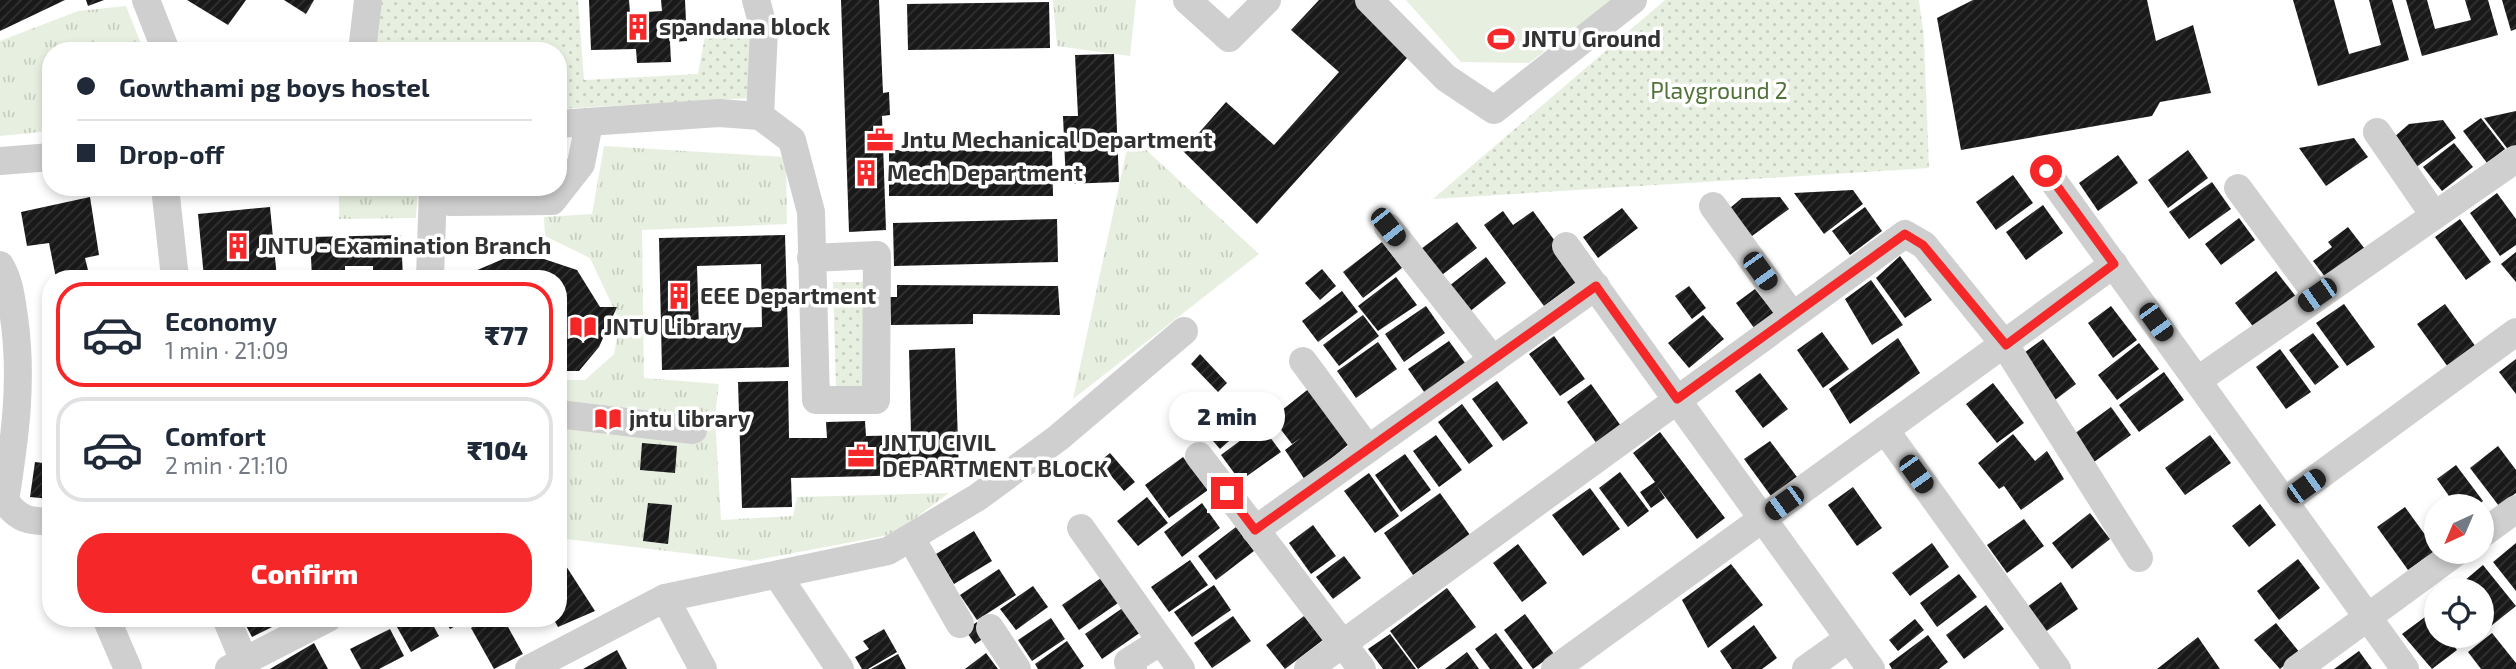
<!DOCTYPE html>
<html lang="en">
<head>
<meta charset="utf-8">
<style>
  :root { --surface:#fff; --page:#f6f6f7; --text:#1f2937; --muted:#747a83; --line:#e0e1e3; --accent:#f62728 }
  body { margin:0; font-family:"Exo 2",sans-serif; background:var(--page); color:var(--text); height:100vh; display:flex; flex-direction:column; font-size:26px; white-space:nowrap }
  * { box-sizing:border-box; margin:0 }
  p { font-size:23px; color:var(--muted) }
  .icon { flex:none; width:38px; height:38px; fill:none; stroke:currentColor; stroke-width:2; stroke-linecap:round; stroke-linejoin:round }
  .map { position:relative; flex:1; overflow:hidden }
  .drawer { position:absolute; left:42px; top:270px; width:525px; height:357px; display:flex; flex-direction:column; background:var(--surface); border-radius:28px; box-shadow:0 4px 10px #0003 }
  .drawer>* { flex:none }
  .guide { position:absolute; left:42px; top:42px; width:525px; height:154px; border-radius:28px; box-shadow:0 4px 10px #0003; display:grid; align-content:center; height:154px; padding:0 35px; background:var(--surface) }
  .needle { width:46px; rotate:224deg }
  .fabs { position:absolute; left:2424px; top:494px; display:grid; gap:14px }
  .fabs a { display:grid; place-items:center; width:70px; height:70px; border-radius:50%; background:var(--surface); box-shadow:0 4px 10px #0003; font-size:35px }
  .end { position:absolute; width:32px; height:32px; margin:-16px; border:9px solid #f62728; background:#fff; box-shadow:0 0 0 4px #fff }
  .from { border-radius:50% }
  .bubble { position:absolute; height:49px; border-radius:24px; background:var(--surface); box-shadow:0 4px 10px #0003; font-size:23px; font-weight:800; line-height:49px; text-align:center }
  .car { position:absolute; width:21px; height:42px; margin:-21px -10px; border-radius:9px; box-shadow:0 0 5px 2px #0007; background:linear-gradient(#222 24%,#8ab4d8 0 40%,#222 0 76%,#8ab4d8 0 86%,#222 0) }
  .guide b { display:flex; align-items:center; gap:24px; height:66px; font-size:26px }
  .guide b+b { border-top:2px solid var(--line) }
  .guide i { width:18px; height:18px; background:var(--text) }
  ul { padding:12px 0 0; list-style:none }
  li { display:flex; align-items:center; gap:21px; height:105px; margin:0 14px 10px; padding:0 21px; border:4px solid var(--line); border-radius:28px }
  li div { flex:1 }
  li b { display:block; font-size:26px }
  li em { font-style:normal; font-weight:800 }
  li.on { border-color:var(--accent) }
  li>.icon { width:63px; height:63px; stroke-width:1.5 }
  .primary-button { display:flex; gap:14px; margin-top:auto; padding:14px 35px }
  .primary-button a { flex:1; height:80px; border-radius:28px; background:var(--accent); color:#fff; font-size:28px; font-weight:800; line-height:80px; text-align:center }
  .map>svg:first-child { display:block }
  .grass { fill:url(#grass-tufts) }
  .park { fill:url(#park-dots) }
  .pitch { fill:#e7f0e0 }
  .building { fill:url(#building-hatch); fill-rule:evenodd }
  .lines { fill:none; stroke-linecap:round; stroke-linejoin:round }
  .minor { stroke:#cfcfcf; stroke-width:28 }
  .route { stroke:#f62728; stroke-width:9 }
  .labels { text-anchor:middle; stroke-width:7; stroke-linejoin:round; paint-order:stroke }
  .poi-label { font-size:23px; font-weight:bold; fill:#323232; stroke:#fff; text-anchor:start }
  .park-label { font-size:23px; fill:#51733a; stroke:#fff }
</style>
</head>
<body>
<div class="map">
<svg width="2516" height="669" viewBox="0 0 2516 669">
  <defs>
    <pattern id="grass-tufts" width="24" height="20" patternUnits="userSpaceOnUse" patternTransform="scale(1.75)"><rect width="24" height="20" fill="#e7f0e0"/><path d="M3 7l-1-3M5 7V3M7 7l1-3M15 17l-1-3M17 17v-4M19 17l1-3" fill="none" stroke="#c7cec1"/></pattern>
    <pattern id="park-dots" width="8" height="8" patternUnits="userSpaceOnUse" patternTransform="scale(1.75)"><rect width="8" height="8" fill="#e7f0e0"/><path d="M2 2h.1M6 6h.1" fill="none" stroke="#c7cec1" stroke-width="1.8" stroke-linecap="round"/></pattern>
    <pattern id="building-hatch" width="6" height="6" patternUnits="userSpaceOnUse" patternTransform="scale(1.75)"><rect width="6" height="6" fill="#191919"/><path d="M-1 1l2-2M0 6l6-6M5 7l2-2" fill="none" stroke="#323232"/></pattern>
  </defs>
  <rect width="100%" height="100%" fill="#fff"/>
  <!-- grass -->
  <g class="grass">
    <polygon points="1053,0 1136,0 1130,56 1057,46"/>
    <polygon points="126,6 144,51 51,51 51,131 0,136 0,41 78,11"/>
    <polygon points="1130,135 1259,254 1073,399"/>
    <polygon points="604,146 786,157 787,224 642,230 644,378 719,384 715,416 721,520 793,516 797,497 949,493 894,534 751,561 558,538 558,380 585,380 614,354 620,322 590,258 545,236 544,217 592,214"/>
    <polygon points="339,187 418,187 416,218 339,219"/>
  </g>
  <!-- park -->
  <g class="park">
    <polygon points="377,0 578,0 584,80 698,74 705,36 755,36 752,98 558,109 558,51 372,51"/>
    <polygon points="1665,0 1919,0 1924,38 1929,168 1433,199"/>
    <polygon points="833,282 863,282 865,390 836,391"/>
  </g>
  <!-- pitch -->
  <polygon class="pitch" points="1406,0 1613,0 1529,63 1461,62"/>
  <!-- building -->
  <g class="building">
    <polygon points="0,0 65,0 0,31"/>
    <polygon points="86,0 104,0 88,6"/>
    <polygon points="187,0 246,0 228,25"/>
    <polygon points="284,0 314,0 306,14"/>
    <polygon points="589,0 629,0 630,13 662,11 661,0 685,0 687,41 670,42 671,62 637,63 636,49 591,50"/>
    <polygon points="841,0 879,0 883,93 889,92 890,115 882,116 886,230 849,232"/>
    <polygon points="1319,0 1363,0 1416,48 1257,224 1183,151 1226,102 1274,145 1339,72 1291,30"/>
    <polygon points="1973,0 2147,0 2156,41 2193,25 2211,93 2160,102 2152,116 1961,150 1937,18"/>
    <polygon points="2293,0 2334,0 2349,54 2381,45 2369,0 2392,0 2409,60 2318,86"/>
    <polygon points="2406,0 2427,0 2435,29 2471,20 2465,0 2488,0 2498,35 2422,56"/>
    <polygon points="2502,0 2516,0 2516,29 2511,31"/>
    <polygon points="1049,2 1050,48 908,50 907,4"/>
    <polygon points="1114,54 1119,182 1066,184 1063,116 1078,116 1075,55"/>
    <polygon points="2516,111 2516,147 2510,152 2484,118"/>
    <polygon points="2481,118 2505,149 2487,163 2463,131"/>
    <polygon points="2443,120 2456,138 2415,168 2393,138 2409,124"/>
    <polygon points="2354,138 2368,157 2326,186 2299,148"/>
    <polygon points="2454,143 2473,167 2442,191 2423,167"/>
    <polygon points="889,150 1052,151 1053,196 889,196"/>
    <polygon points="2188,150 2208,178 2168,208 2148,180"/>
    <polygon points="2118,155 2138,183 2098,211 2079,183"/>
    <polygon points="2013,175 2033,203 1996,230 1976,202"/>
    <polygon points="2212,182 2231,209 2189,239 2169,212"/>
    <polygon points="1853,190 1863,204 1824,234 1794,193"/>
    <polygon points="2497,193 2516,219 2516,245 2500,256 2470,213"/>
    <polygon points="90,197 99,255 85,258 90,278 56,278 49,243 27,246 21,212"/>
    <polygon points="1780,197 1789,209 1752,236 1730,208 1742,198"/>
    <polygon points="2043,205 2063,233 2026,260 2006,232"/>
    <polygon points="270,207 277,278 204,278 198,214"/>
    <polygon points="1865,207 1882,231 1850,255 1832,231"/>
    <polygon points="1622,208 1638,228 1598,258 1583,237"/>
    <polygon points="1503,211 1513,225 1533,211 1582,278 1544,306 1484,225"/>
    <polygon points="2239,218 2255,240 2221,265 2205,244"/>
    <polygon points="1057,219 1058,262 894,266 893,223"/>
    <polygon points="2460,219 2491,262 2466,280 2435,237"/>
    <polygon points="1457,222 1477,248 1438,278 1417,252"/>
    <polygon points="2348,227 2368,253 2329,282 2313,261 2332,247 2328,242"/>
    <polygon points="401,235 403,278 373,278 373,266 345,266 345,278 312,278 310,237"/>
    <path d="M 785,235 L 789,367 L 662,370 L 659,238 ZM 761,264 L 762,327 L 699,329 L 697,266 Z"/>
    <polygon points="1382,242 1402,268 1363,298 1343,272"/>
    <polygon points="2516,252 2516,282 2501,264"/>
    <polygon points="1900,256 1932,300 1905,318 1876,278"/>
    <polygon points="1486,257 1506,283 1464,316 1444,290"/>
    <polygon points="503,259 544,259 577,270 600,307 617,307 599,347 579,371 558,371 558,278 466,278 468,274"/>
    <polygon points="1322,269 1336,286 1320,300 1305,283"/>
    <polygon points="2276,271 2297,298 2255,329 2235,303"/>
    <polygon points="1396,277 1417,305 1378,331 1358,306"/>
    <polygon points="1871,280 1903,325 1872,345 1845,299"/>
    <polygon points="897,285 1058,286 1060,315 973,314 973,324 891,325 890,297 897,297"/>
    <polygon points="1689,286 1706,308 1692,319 1675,296"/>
    <polygon points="1755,289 1777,317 1757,332 1736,303"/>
    <polygon points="1342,291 1358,312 1318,342 1302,321"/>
    <polygon points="2344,304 2375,347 2347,366 2316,323"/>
    <polygon points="2445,304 2476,347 2448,367 2417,324"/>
    <polygon points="1426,306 1445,333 1404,362 1385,334"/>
    <polygon points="2111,306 2137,340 2113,358 2088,323"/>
    <polygon points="1363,315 1379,336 1339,366 1323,345"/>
    <polygon points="1703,315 1724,339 1689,368 1668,343"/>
    <polygon points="1822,332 1849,369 1823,388 1797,350"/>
    <polygon points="2313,333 2339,367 2315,385 2289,350"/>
    <polygon points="1554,336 1585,379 1560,396 1529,354"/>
    <polygon points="1898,338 1920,373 1850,424 1829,389"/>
    <polygon points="2043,339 2076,384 2051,403 2017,358"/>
    <polygon points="1449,341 1468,367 1427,396 1408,369"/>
    <polygon points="1378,342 1397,369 1356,398 1337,371"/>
    <polygon points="2139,343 2159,369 2117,400 2098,375"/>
    <polygon points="955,348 959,474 791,478 792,507 742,508 738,382 788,381 789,438 827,438 826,422 865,421 866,436 911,435 909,350"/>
    <polygon points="2280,349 2311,392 2286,409 2256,367"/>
    <polygon points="1200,354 1227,383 1218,392 1191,364"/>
    <polygon points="2516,359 2516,394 2499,372"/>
    <polygon points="2164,372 2184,400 2139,432 2119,405"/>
    <polygon points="1760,373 1788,409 1763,428 1735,391"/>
    <polygon points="1497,381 1528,423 1503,441 1472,399"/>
    <polygon points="1993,383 2024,423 1997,443 1966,404"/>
    <polygon points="1591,384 1621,426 1597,444 1567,402"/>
    <polygon points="1311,387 1349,444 1305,480 1285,450 1302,437 1292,444 1272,418"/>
    <polygon points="1242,392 1261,413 1220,449 1201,427"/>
    <polygon points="1462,404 1493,446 1469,464 1438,422"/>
    <polygon points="2111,407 2131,435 2094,462 2074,434"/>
    <polygon points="1191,409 1202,422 1184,438 1172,424"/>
    <polygon points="1261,425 1281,452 1240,481 1221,455"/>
    <polygon points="1660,432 1725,518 1697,539 1657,486 1665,498 1651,508 1640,492 1655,482 1633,453"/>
    <polygon points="2013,434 2035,461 2047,451 2064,479 2021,510 2004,486 1999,489 1978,463"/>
    <polygon points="1436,435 1462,470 1439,487 1413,451"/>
    <polygon points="2210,435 2231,463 2185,495 2165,468"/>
    <polygon points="1770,441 1797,477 1771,496 1744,459"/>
    <polygon points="642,443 677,446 675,473 640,470"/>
    <polygon points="2498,446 2516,470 2516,493 2499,506 2470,468"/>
    <polygon points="1110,453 1135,482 1124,491 1107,471 1100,476 1093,467"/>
    <polygon points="1405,454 1431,490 1401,512 1375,475"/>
    <polygon points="1183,457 1208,490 1169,518 1145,485"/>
    <polygon points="35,462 51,464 51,499 30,497"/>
    <polygon points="2456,465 2483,501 2477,506 2456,506 2437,479"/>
    <polygon points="1620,472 1649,511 1628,527 1599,488"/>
    <polygon points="1369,473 1399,516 1375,533 1344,491"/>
    <polygon points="1853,487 1882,528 1857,546 1828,505"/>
    <polygon points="1590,488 1620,529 1583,556 1552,515"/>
    <polygon points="1440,493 1470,535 1413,575 1384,533"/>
    <polygon points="1147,497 1168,523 1138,546 1117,521"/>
    <polygon points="648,503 672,505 668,544 643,541"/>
    <polygon points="1202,503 1220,528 1182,557 1164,532"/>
    <polygon points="2260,504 2276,525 2249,547 2232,526"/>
    <polygon points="2405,507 2436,550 2408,570 2377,527"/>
    <polygon points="2090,513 2110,539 2072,569 2052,543"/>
    <polygon points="2024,519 2044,546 2007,573 1987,545"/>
    <polygon points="1313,525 1336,556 1311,574 1289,543"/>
    <polygon points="1236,527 1254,551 1216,580 1198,556"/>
    <polygon points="974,531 992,561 954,584 936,554"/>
    <polygon points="1932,543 1949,567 1910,596 1892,573"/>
    <polygon points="2516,543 2516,591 2493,562"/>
    <polygon points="1518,544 1547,583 1522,602 1493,563"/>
    <polygon points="1344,556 1361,578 1333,599 1316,577"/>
    <polygon points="2298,559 2320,588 2279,620 2257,591"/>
    <polygon points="1190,560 1208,585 1169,612 1151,587"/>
    <polygon points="1731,564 1763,605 1708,648 1682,600"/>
    <polygon points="2483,565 2516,606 2491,626 2482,615 2482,590 2461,590 2458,586"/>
    <polygon points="566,566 595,611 558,627 553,618 558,618 558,570"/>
    <polygon points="999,569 1016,595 977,620 960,595"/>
    <polygon points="1959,574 1977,597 1937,627 1920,603"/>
    <polygon points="1101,578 1118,603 1079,630 1062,605"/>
    <polygon points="2061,582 2078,609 2041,635 2027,607"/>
    <polygon points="1214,585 1231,610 1192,637 1174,612"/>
    <polygon points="1033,586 1048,607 1016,630 1000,609"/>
    <polygon points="1447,588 1476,627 1418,669 1390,631"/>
    <polygon points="1986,605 2004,629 1964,659 1946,635"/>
    <polygon points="1124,607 1141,632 1102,659 1085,634"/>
    <polygon points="1525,614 1554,654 1533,669 1504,630"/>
    <polygon points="2429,614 2436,623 2436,635 2445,635 2457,650 2432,669 2402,634"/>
    <polygon points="1233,616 1251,641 1212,668 1194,643"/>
    <polygon points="1304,616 1323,640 1285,669 1266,645"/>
    <polygon points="242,618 290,618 252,637"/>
    <polygon points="392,618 429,618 439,636 411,652"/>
    <polygon points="443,618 471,618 450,629"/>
    <polygon points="490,618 503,618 523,654 494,669 471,628"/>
    <polygon points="1051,618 1065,639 1032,661 1018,640"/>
    <polygon points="1915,619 1924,630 1898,651 1889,640"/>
    <polygon points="977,622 987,636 975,644 965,630"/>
    <polygon points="2276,623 2300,653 2280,669 2254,640"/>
    <polygon points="1754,625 1777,658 1762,669 1732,669 1720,651"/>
    <polygon points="390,629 404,656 379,669 361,669 350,649"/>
    <polygon points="884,629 897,652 868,669 862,669 855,657 869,649 863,641"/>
    <polygon points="1496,633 1523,669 1490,669 1475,649"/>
    <polygon points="2492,633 2516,663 2516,669 2481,669 2468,652"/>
    <polygon points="1390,634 1416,669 1383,669 1368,649"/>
    <polygon points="1928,635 1948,662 1939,669 1892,669 1889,664"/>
    <polygon points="2454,635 2477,635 2463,646"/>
    <polygon points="2198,637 2220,669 2157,669"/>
    <polygon points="1067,641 1084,666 1080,669 1038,669 1035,664"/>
    <polygon points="314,643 328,669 270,669"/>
    <polygon points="617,650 627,669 583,669"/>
    <polygon points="2359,651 2372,669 2334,669"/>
    <polygon points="1467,652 1479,669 1445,669"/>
    <polygon points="986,653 998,669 965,669"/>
    <polygon points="898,654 906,669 871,669"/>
  </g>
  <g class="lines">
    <!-- minor -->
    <g class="minor">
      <polyline points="146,0 166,51"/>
      <polyline points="1187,0 1229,38 1267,0"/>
      <polyline points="1369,0 1446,78 1494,110 1633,0"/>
      <polyline points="362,51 368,0"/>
      <polyline points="760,116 792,140 811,212 816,400 876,400 877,255 811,258"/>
      <polyline points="558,124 719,113 760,116 764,30 756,0"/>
      <polyline points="2377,132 2434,215"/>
      <polyline points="0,161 51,157"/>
      <polyline points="2046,171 2405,669"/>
      <polyline points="165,187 175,278"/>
      <polyline points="442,187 451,202 552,201 581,164 589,123"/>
      <polyline points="2238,188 2317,295"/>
      <polyline points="1713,206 1792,315"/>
      <polyline points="1388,227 1493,360"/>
      <polyline points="1566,246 1871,669"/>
      <path d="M 0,265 C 10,282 11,298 14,317 C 23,380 15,438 5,501 C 18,519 29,522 51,521"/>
      <polyline points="430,278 433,187"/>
      <polyline points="1303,361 1368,449"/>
      <polyline points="2198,380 2516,159"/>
      <polyline points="558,414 693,430"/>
      <polyline points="1885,430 2057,669"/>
      <polyline points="1199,456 1362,669"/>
      <polyline points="2285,501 2516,332"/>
      <polyline points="1081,528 1181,669"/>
      <polyline points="1255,530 1596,286"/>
      <polyline points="2482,534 2516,509"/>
      <polyline points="911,538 960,624"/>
      <polyline points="778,576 840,669"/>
      <polyline points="665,598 703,669"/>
      <polyline points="106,618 128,669"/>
      <polyline points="226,618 244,661"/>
      <polyline points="990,628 1017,669"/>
      <polyline points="229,669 328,618"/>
      <polyline points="529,669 665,598 888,551 978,497 1058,438 1184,331"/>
      <polyline points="1133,669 1128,662 1161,641"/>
      <polyline points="1308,669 1905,234 1924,245 2005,345 2139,558"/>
      <polyline points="1555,669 2114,264"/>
      <polyline points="1806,669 1848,639"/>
      <polyline points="2297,669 2458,551"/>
    </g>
  </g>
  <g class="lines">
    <!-- route -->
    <polyline class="route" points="1227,493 1255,530 1596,286 1677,399 1905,234 1923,245 2006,345 2114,264 2046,171"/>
  </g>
  <!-- icons -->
  <defs>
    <symbol id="building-bare" viewBox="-9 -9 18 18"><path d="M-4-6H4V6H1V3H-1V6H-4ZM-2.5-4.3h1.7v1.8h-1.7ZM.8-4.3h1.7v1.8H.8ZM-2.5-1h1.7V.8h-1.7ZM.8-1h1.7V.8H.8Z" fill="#f62728" stroke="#fff" stroke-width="2.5" paint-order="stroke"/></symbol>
    <symbol id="stadium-bare" viewBox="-9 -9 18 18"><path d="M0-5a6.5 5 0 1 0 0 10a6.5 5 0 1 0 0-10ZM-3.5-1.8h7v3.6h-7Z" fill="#f62728" stroke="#fff" stroke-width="2.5" paint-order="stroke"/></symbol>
    <symbol id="office-bare" viewBox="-9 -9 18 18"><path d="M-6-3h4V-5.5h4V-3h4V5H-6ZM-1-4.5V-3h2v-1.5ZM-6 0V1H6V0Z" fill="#f62728" stroke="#fff" stroke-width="2.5" paint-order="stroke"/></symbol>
    <symbol id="library-bare" viewBox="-9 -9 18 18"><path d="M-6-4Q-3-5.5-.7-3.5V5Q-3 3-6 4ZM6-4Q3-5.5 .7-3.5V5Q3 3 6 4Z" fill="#f62728" stroke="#fff" stroke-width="2.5" paint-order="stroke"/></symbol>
  </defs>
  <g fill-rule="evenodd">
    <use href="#building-bare" x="619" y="8" width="38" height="38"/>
    <use href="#stadium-bare" x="1482" y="20" width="38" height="38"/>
    <use href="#office-bare" x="861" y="121" width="38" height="38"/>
    <use href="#building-bare" x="847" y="154" width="38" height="38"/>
    <use href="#building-bare" x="219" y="227" width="38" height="38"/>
    <use href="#building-bare" x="660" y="277" width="38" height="38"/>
    <use href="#library-bare" x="564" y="308" width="38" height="38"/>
    <use href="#library-bare" x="589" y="400" width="38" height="38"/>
    <use href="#office-bare" x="842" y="437" width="38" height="38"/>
  </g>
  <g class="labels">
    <!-- poi labels -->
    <g class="poi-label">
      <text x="659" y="35">spandana block</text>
      <text x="1522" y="47">JNTU Ground</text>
      <text x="901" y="148">Jntu Mechanical Department</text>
      <text x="887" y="181">Mech Department</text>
      <text x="259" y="254">JNTU - Examination Branch</text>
      <text x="700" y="304">EEE Department</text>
      <text x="604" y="335">JNTU Library</text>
      <text x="629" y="427">jntu library</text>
      <text x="882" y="451">JNTU CIVIL<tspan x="882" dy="26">DEPARTMENT BLOCK</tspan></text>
    </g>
    <!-- park labels -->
    <g class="park-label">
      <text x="1719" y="99">Playground 2</text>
    </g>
  </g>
</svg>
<div class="fabs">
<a><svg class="needle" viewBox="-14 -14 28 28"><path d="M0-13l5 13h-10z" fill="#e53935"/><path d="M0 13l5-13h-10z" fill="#747a83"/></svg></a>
<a><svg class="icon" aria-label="locate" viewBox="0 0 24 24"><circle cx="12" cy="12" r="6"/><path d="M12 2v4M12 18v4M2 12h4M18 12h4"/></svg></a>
</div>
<i class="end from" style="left:2046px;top:171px"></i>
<i class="end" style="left:1227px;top:493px"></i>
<div class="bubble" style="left:1169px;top:392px;width:116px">2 min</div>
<i class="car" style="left:1388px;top:227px;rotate:142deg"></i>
<i class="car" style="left:1760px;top:271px;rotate:144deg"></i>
<i class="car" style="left:2317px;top:295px;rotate:235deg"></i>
<i class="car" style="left:2156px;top:322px;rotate:144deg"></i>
<i class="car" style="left:1916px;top:474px;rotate:144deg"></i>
<i class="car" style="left:2306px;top:486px;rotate:54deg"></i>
<i class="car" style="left:1784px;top:503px;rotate:234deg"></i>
<div class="guide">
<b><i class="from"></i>Gowthami pg boys hostel</b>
<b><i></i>Drop-off</b>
</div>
<section class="drawer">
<ul>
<li class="on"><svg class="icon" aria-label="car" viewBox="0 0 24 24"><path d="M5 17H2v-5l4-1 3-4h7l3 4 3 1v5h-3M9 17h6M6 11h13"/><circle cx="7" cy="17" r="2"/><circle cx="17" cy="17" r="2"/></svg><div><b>Economy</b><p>1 min · 21:09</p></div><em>₹77</em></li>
<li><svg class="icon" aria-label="car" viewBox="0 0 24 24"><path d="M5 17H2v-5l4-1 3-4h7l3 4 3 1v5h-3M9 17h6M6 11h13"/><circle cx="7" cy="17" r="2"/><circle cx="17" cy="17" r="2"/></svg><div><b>Comfort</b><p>2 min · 21:10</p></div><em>₹104</em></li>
</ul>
<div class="primary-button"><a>Confirm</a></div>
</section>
</div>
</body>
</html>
